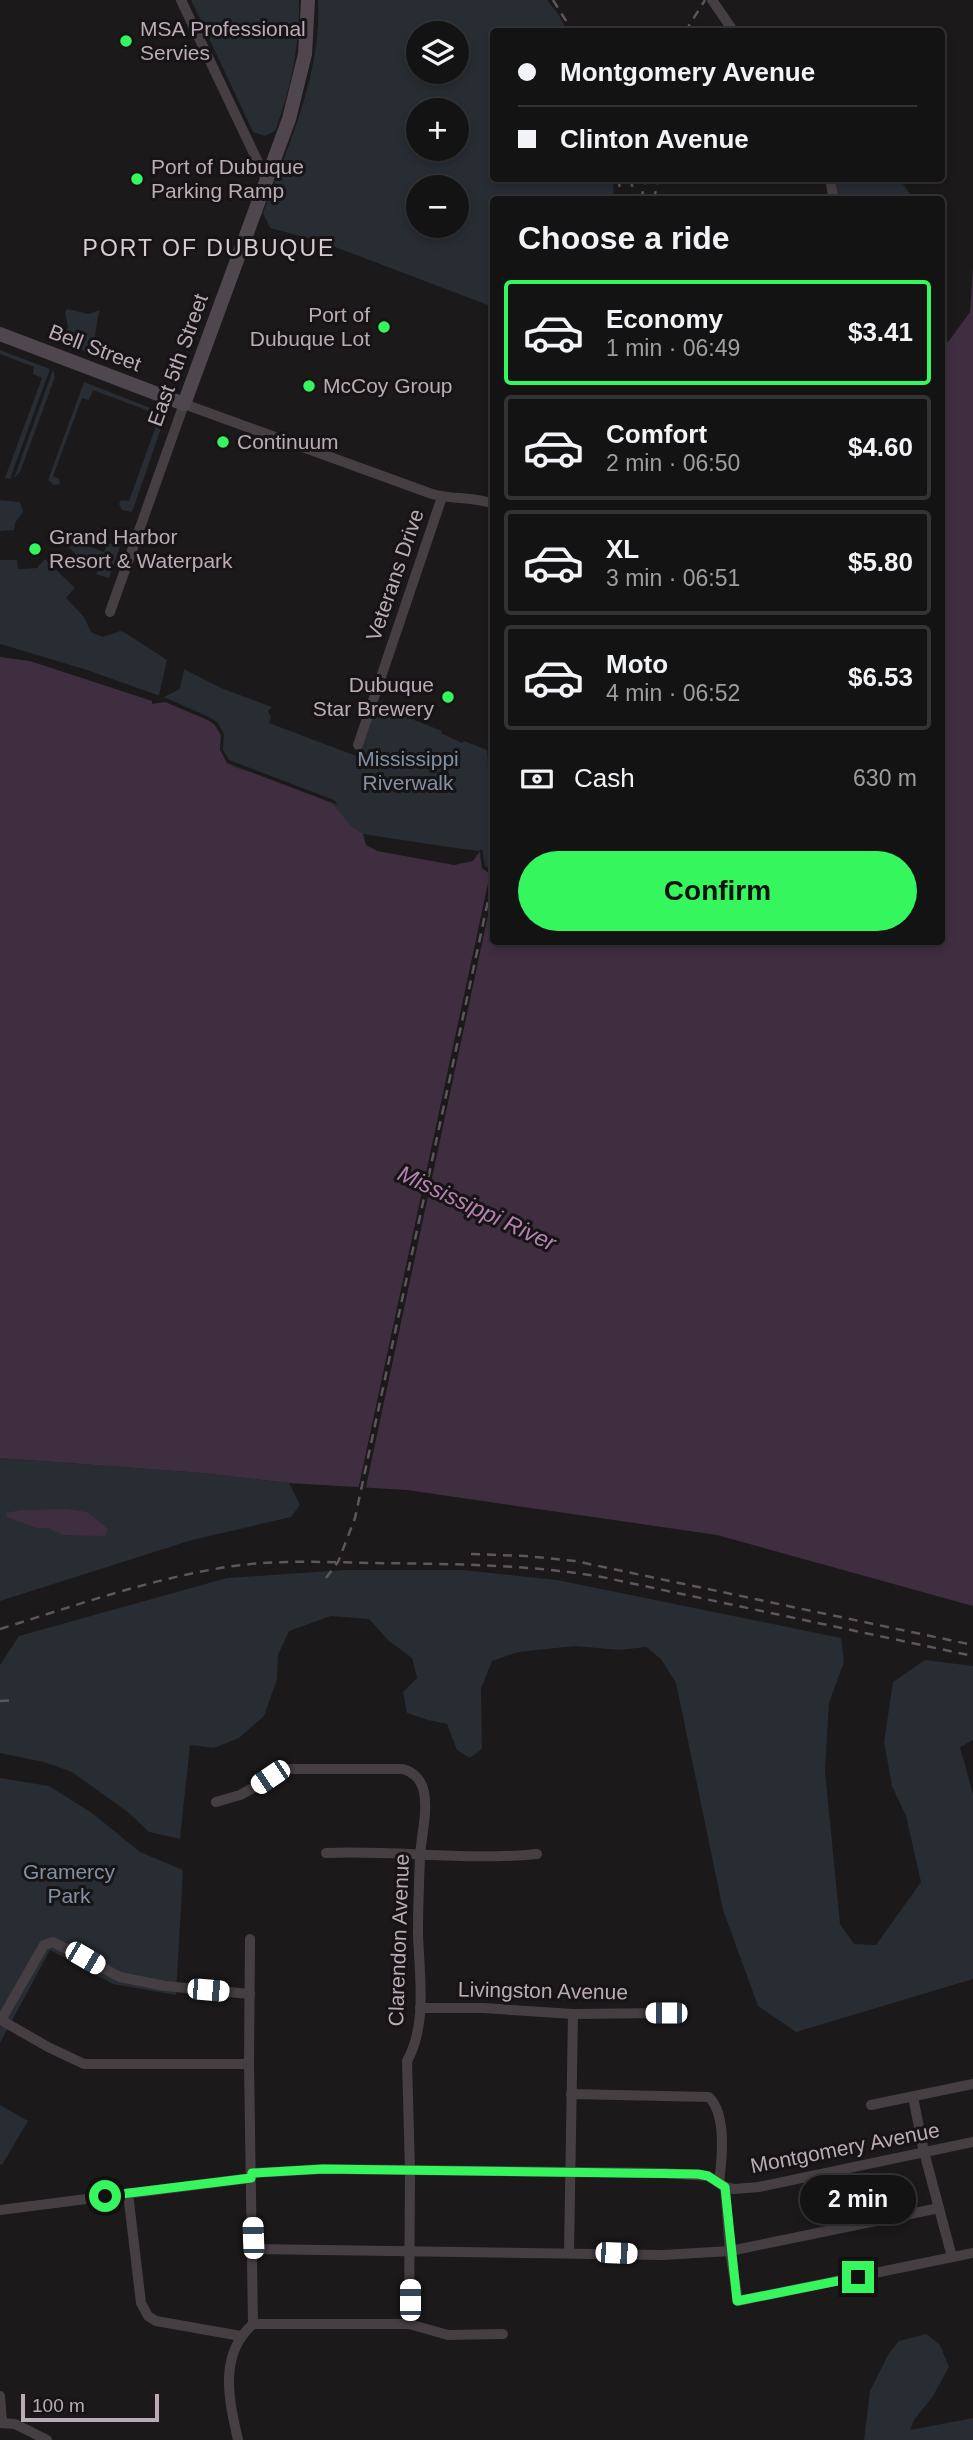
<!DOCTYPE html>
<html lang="en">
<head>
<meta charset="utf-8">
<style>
  :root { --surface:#141314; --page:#212022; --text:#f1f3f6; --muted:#9d9ea0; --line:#333234; --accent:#36f65e }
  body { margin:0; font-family:Arial,sans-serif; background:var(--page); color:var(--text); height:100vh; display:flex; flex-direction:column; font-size:26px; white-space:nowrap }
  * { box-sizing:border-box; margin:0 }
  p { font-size:23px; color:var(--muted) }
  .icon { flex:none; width:38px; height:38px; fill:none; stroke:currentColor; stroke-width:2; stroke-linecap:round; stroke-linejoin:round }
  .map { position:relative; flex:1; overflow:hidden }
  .sheet { position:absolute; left:490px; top:196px; width:455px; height:749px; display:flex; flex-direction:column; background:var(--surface); border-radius:7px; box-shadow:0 4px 10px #0003,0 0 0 2px var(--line) }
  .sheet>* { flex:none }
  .top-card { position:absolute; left:490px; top:28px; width:455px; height:154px; border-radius:7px; box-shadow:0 4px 10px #0003,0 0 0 2px var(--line); display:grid; align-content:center; height:154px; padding:0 28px; background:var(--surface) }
  .controls { position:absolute; left:406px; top:21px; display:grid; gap:14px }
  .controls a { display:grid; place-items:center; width:63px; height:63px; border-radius:50%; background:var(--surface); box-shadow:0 4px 10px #0003,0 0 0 2px var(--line); font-size:35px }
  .scale { position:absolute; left:21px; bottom:18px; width:138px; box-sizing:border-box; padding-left:7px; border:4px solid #bbabb7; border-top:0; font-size:19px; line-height:24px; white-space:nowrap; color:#bbabb7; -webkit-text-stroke:5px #161415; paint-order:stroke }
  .end { position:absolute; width:32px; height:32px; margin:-16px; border:9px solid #36f65e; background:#111; box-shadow:0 0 0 4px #111 }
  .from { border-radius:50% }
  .bubble { position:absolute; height:49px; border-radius:24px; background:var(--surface); box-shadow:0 4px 10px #0003,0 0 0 2px var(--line); font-size:23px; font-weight:700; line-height:49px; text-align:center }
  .car { position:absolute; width:21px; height:42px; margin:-21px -10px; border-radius:9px; box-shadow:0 0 5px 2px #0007; background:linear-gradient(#fff 24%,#345 0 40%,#fff 0 76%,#345 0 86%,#fff 0) }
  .top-card b { display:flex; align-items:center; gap:24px; height:66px; font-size:26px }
  .top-card b+b { border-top:2px solid var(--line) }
  .top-card i { width:18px; height:18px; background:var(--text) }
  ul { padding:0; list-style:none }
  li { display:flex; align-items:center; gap:21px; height:105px; margin:0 14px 10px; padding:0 14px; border:4px solid var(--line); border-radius:7px }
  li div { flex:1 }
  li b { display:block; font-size:26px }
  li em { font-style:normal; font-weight:700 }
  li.on { border-color:var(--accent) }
  li>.icon { width:63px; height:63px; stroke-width:1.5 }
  h2 { padding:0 28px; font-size:32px; line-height:84px }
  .pay { display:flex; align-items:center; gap:18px; height:77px; padding:0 28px; font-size:26px }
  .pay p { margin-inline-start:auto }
  .action { display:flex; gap:14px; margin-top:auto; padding:14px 28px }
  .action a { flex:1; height:80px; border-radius:42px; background:var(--accent); color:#111; font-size:28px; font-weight:700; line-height:80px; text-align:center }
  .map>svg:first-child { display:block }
  .green { fill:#282c33; fill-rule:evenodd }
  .water { fill:#3f2e40 }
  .pier { fill:#1b191a }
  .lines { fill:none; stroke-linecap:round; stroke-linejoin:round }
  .street { stroke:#453f43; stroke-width:10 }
  .secondary { stroke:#50474e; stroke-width:14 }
  .rail { stroke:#5f565d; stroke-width:2.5; stroke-dasharray:9 7; stroke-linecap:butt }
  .route { stroke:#36f65e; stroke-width:9 }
  .poi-dot { fill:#36f65e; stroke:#161415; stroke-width:2.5 }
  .labels { text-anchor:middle; stroke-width:6; stroke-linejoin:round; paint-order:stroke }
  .poi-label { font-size:21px; fill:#bbabb7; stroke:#161415; text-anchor:start }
  .street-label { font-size:21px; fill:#bbabb7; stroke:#161415 }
  .park-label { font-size:21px; fill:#8290a6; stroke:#161415 }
  .neighbourhood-label { font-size:23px; letter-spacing:2px; fill:#d7ccd4; stroke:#161415 }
  .water-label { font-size:23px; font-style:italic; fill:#b682b5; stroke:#161415 }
</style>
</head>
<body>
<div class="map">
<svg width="973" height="2440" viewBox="0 0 973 2440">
  <rect width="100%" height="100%" fill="#1b191a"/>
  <!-- green -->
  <g class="green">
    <path d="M 191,0 L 299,0 C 300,45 291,89 275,131 L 265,136 L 253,132 Z"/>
    <path d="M 318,0 L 547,0 L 559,15 L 567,31 L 494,32 L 494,178 L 613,179 L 614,199 L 494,200 L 493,307 L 322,242 L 270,228 L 263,213 C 288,146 322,73 318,0 ZM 457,33 L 457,72 L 418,72 L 418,33 ZM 418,110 L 457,110 L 457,149 L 418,149 ZM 457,187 L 457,226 L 418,226 L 418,187 Z"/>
    <polygon points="836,179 899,179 914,199 839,199"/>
    <path d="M 67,309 L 89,314 L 100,310 C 95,325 97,339 90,353 L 62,342 L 68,327 L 65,312 Z"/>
    <polygon points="0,350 50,369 10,479 5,478 42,378 33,374 34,367 0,354"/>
    <polygon points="53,370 55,377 20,472 14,478"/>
    <polygon points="84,382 166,414 132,512 122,510 119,504 121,500 129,501 156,426 148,422 151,412 93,390 89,400 82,398 53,476 59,479 60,484 54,485 48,480"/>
    <polygon points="0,500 20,502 23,512 15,523 14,530 0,531"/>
    <polygon points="58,530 86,541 85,545 104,552 108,543 120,547 109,578 96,574 99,570 91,562 88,565 59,539 56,532"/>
    <polygon points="45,559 75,588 66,598 84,617 91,632 103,637 120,631 124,632 167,660 158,700 180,689 184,669 221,688 272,707 268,711 271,717 269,723 359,757 375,708 380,701 405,712 404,716 442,731 441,733 462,743 464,741 487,750 488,763 494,771 494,857 490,873 465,852 344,832 0,648 0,560 17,560 18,569 37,568"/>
    <polygon points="0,1458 203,1473 289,1483 300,1505 291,1517 192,1540 0,1601"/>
    <polygon points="345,1570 462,1570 557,1580 841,1638 844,1662 829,1703 825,1771 840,1924 854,1944 876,1945 921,1882 906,1816 892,1786 884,1742 893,1682 925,1660 973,1666 973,1740 960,1747 973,1794 973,1979 796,2032 758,2006 723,1910 676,1683 661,1659 646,1647 620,1650 575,1646 518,1652 492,1661 481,1689 482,1749 470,1758 457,1750 447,1724 428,1720 407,1713 403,1692 417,1678 412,1658 389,1641 369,1619 331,1616 289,1631 278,1655 277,1679 264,1716 239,1738 214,1748 190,1745 180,1839 149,1832 129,1813 72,1772 44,1762 0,1753 0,1665 19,1636 227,1578"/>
    <polygon points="0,1778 49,1786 92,1813 140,1852 183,1870 176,1995 113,1984 50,1950 0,2043"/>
    <polygon points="0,2105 28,2121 2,2165 0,2164"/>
    <polygon points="926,2334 940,2345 949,2367 933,2396 914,2420 910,2430 973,2418 973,2440 864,2440 870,2391 889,2353 899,2341"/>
  </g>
  <!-- water -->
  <g class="water">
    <polygon points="973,267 973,1606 717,1535 407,1490 289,1483 203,1473 0,1458 0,648 165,702 208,720 215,725 221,735 220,750 233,767 258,774 332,803 351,826 365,836 418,846 479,851 482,868 493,874 494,942 942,942 942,345 949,341 970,312"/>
    <polygon points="66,1509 87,1512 108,1529 105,1536 63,1535 48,1528 37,1528 7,1517 6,1513 22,1510"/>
  </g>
  <!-- pier -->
  <g class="pier">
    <polygon points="0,644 84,669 166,698 209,717 218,723 224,734 223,750 229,760 334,800 338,805 227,763 220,750 221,735 215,725 208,720 165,702 152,704 152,701 30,661 0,657"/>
    <polygon points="363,834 448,847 479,851 482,849 485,866 494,870 493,892 365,1491 358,1490 490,874 482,868 480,851 473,861 454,865 377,851 366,845"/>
  </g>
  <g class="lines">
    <!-- street -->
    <g class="street">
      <polyline points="181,0 266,179"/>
      <polyline points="712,0 734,32"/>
      <polyline points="830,178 834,200"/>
      <path d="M 110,612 L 184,404 L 432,494 C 453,500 473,496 494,504"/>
      <polyline points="358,745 442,497"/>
      <polyline points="494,747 494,761"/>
      <path d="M 216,1802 L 240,1795 L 289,1769 L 403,1769 C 414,1772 422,1781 424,1792 C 428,1813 421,1836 420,1857 C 419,1882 418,1907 418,1933 C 419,1973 428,2024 407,2061 L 410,2171 L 409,2324"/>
      <path d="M 326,1853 C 397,1850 467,1861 537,1854"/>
      <polyline points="420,2008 482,2008 573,2014 666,2013"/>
      <polyline points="249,2064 84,2064 48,2047 1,2020 44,1945 53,1942 120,1977 165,1986 250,1994"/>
      <path d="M 571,2094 L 709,2097 C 727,2115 722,2159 719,2183"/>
      <polyline points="913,2097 924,2152 952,2257"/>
      <polyline points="871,2105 973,2084"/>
      <polyline points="252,2173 323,2169 665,2173 708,2176 725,2187 730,2251 738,2301 973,2253"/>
      <polyline points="725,2187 734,2189 759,2187 973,2142"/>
      <polyline points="128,2193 141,2303 148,2316 156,2321 241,2336"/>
      <polyline points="0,2210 251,2178"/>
      <polyline points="253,2249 663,2255 730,2251 939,2208"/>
      <polyline points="569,2252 573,2014"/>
      <polyline points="253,2324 409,2324 448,2335 503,2334"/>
      <polyline points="0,2396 2,2422"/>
      <polyline points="0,2423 15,2424 47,2440"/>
      <path d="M 238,2440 C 229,2400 218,2355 253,2324 L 249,2064 L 250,1939"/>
    </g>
    <!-- secondary -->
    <polyline class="secondary" points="0,334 184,404 289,119 305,54 308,0"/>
    <!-- rail -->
    <g class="rail">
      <polyline points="553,0 573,32"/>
      <polyline points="685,32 705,0"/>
      <polyline points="619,178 620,200"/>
      <polyline points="631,178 634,200"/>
      <polyline points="641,200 646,178"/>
      <polyline points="654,200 658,178"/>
      <polyline points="471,1554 526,1556 575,1561 973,1645"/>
      <polyline points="326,1578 338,1562 355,1518 494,873"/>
      <path d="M 0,1629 C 71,1607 141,1582 215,1569 C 268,1559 321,1562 374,1563 C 451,1564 526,1564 602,1577 L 973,1656"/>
      <polyline points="0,1701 16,1700"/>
    </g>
  </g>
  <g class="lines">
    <!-- route -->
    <polyline class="route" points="105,2196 251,2178 252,2173 323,2169 698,2174 708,2176 725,2187 737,2301 858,2277"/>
  </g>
  <!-- markers -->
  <g class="poi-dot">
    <circle cx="126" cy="41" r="7"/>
    <circle cx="137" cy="179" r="7"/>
    <circle cx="384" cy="327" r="7"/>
    <circle cx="309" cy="386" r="7"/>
    <circle cx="223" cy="442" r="7"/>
    <circle cx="35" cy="549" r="7"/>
    <circle cx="448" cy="697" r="7"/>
  </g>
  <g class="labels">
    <!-- poi labels -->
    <g class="poi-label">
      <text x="140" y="36">MSA Professional<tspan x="140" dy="24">Servies</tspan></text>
      <text x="151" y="174">Port of Dubuque<tspan x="151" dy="24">Parking Ramp</tspan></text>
      <text x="370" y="322" text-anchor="end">Port of<tspan x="370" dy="24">Dubuque Lot</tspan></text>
      <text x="323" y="393">McCoy Group</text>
      <text x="237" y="449">Continuum</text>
      <text x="49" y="544">Grand Harbor<tspan x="49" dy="24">Resort &amp; Waterpark</tspan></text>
      <text x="434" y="692" text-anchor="end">Dubuque<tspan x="434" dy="24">Star Brewery</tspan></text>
    </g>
    <!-- street labels -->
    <g class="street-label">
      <text transform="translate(95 348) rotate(21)" y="7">Bell Street</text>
      <text transform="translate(178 360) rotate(-70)" y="7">East 5th Street</text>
      <text transform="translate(395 575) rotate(-71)" y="7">Veterans Drive</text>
      <text transform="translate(399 1940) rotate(-88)" y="7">Clarendon Avenue</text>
      <text transform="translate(543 1991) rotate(1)" y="7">Livingston Avenue</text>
      <text transform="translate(845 2148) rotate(-11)" y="7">Montgomery Avenue</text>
    </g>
    <!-- park labels -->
    <g class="park-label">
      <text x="408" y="766">Mississippi<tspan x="408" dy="24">Riverwalk</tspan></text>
      <text x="69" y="1879">Gramercy<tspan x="69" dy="24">Park</tspan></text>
    </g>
    <!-- neighbourhood labels -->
    <g class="neighbourhood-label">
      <text x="209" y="256">PORT OF DUBUQUE</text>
    </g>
    <!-- water labels -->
    <g class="water-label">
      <text transform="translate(477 1208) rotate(25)" y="8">Mississippi River</text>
    </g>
  </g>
</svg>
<div class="controls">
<a><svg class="icon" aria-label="layers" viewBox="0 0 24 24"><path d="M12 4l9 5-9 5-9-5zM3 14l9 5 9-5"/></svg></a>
<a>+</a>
<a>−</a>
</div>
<div class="scale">100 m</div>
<i class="end from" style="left:105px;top:2196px"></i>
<i class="end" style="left:858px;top:2277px"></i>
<div class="bubble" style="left:800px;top:2175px;width:116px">2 min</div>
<i class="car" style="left:270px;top:1777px;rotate:236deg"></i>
<i class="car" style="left:85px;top:1958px;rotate:120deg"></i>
<i class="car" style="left:208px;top:1990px;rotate:95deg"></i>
<i class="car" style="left:666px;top:2013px;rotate:270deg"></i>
<i class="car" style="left:253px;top:2238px;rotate:358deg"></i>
<i class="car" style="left:616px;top:2253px;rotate:92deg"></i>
<i class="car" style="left:410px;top:2300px;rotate:0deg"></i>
<div class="top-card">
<b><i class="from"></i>Montgomery Avenue</b>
<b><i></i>Clinton Avenue</b>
</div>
<section class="sheet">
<h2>Choose a ride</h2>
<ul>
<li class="on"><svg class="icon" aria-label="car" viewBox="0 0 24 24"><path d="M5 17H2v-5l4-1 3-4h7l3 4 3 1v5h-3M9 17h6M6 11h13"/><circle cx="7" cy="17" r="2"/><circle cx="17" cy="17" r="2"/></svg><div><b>Economy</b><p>1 min · 06:49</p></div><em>$3.41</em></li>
<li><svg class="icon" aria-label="car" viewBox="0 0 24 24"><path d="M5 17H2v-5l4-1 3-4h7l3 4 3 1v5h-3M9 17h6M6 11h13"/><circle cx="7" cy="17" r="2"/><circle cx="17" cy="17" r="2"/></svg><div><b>Comfort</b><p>2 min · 06:50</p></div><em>$4.60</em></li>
<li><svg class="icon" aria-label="car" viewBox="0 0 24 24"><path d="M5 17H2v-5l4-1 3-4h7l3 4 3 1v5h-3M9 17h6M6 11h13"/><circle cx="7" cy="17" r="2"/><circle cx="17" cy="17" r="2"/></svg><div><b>XL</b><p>3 min · 06:51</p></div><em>$5.80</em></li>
<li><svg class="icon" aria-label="car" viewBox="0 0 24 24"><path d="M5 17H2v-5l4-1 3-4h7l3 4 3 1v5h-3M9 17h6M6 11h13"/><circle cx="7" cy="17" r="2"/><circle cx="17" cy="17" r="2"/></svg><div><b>Moto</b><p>4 min · 06:52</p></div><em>$6.53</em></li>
</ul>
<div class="pay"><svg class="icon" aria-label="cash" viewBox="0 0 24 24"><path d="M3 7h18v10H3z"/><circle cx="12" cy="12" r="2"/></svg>Cash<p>630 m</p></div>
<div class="action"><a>Confirm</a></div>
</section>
</div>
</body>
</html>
